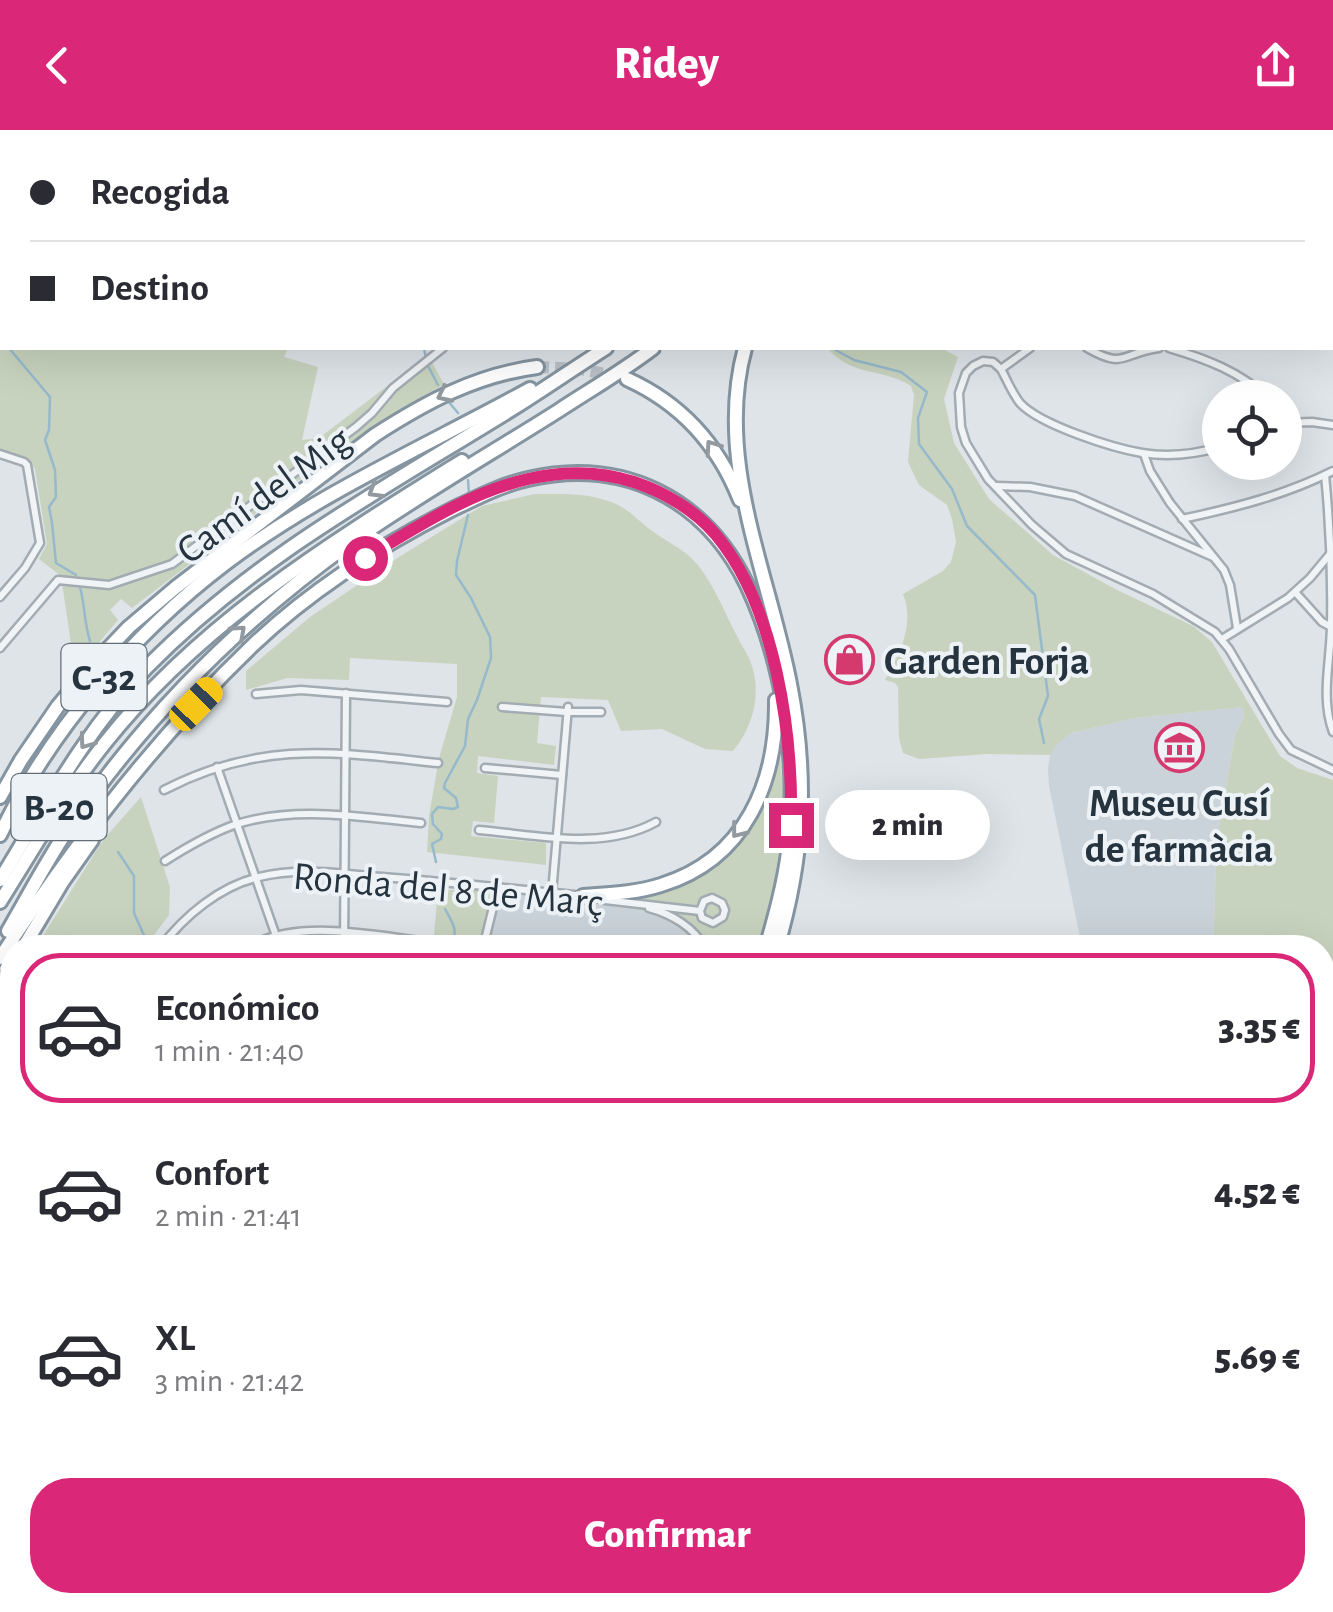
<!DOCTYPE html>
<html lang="es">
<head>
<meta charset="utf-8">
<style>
  :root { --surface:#fff; --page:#f7f7f7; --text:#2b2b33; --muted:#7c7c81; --line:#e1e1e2; --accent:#db2777 }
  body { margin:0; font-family:"Alegreya Sans",sans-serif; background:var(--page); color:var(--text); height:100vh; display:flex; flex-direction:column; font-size:38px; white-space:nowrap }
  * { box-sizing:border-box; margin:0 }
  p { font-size:32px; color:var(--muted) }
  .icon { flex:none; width:55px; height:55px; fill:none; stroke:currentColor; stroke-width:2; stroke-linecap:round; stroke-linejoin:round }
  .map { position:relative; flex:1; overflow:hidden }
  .drawer { position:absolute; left:0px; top:805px; width:1335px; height:678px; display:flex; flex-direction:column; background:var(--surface); border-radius:40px 40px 0 0; box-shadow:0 10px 40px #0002 }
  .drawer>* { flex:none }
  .hud { position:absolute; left:0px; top:0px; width:1335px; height:220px; box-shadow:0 10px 40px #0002; display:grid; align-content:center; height:220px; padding:0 30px; background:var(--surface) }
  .fabs { position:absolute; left:1202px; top:250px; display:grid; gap:20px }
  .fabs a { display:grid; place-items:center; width:100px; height:100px; border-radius:50%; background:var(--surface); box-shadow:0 10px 40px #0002; font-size:50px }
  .end { position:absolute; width:45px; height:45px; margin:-22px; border:12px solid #db2777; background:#fff; box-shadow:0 0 0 5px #fff }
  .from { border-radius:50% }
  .bubble { position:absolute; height:70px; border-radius:35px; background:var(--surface); box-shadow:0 10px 40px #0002; font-size:32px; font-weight:800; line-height:70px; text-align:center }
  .car { position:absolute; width:30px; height:60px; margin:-30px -15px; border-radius:12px; box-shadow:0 0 8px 2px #0007; background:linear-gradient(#f5c518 24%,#345 0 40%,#f5c518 0 76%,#345 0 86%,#f5c518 0) }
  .hud b { display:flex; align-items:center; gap:35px; height:95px; font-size:38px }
  .hud b+b { border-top:2px solid var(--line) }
  .hud i { width:25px; height:25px; background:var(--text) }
  ul { padding:18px 0 0; list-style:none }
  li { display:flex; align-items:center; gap:30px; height:150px; margin:0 20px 15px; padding:0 10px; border:5px solid transparent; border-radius:40px }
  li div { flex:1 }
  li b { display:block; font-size:38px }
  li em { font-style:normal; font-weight:800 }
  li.selected { border-color:var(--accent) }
  li>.icon { width:90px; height:90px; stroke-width:1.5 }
  .action { display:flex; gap:20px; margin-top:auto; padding:20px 30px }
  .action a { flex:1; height:115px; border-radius:40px; background:var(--accent); color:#fff; font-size:40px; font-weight:800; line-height:115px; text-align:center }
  header { display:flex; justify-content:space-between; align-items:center; height:130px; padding:0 30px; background:var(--accent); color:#fff; font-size:45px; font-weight:800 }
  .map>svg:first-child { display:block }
  .built { fill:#cbd3da }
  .green { fill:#c7d3be }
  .water { fill:#96b9cb }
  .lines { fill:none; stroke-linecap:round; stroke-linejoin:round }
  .stream { stroke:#96b9cb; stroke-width:2.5 }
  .highway-tunnel { stroke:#b9c1c6; stroke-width:12; stroke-dasharray:12 6; stroke-linecap:butt }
  .street-casing { stroke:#a3acb2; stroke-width:11 }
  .primary-casing { stroke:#9caab5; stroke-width:16 }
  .highway-casing { stroke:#8494a0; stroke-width:18 }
  .street { stroke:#f0f4f6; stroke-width:6 }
  .primary { stroke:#fff; stroke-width:11 }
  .highway { stroke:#fff; stroke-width:12 }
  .rail { stroke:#768693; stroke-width:2.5; stroke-dasharray:5 10; stroke-linecap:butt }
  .oneway { stroke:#929aa0 }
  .route { stroke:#db2777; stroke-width:12 }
  .labels { text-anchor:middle; stroke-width:8; stroke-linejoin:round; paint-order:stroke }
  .shield { fill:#edf2f6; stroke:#626d77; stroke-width:2.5 }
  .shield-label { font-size:38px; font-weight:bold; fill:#263440 }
  .street-label { font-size:40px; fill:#263440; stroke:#edf2f6 }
  .poi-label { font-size:40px; font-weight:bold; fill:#263440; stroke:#edf2f6; text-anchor:start }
</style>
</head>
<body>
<header><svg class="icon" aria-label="back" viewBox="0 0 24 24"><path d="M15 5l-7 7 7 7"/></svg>Ridey<svg class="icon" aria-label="share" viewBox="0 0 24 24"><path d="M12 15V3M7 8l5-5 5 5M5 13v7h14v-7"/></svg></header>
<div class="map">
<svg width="1333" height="1482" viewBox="0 0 1333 1482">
  <rect width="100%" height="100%" fill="#dee4e8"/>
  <!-- built -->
  <g class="built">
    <polygon points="1243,577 1244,587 1235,605 1217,709 1213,817 1082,817 1049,656 1048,639 1050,625 1056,614 1071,603 1135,588"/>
    <polygon points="494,760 560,766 627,777 666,787 686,802 697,817 479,818"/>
    <polygon points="0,897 12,907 12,1031 0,1021"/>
  </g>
  <!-- green -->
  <g class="green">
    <polygon points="0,0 219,0 219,2 2,2 2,218 288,218 284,227 318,237 302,310 319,308 428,225 444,254 388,288 298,351 132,478 121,469 110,480 118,490 75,541 61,446 39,429 47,414 35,339 27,329 0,320"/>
    <path d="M 827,218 L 930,218 L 943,219 L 958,227 L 944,269 L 954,313 L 989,369 L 1053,425 L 1117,460 L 1193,496 L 1212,512 L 1280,626 L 1297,638 L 1333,650 L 1333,857 L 1323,843 L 1322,818 L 1213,817 L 1217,709 L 1235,605 L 1244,587 L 1243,577 L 1135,588 L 1071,603 L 1057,614 L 1050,625 L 987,624 L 919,629 L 903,623 L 899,608 L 898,557 L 895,553 L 885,550 C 900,524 915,494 903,464 L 943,441 L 951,432 L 956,412 L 952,389 L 947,375 L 919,355 L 908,332 L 914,265 L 911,256 C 881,237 854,248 827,218 Z"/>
    <path d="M 535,364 C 563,364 592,362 618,375 C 630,381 638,390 648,398 C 664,411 684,418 697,434 C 715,456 725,484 738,508 C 741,515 746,521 749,528 C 763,560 754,596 733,621 L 705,619 L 662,599 L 621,601 L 608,570 L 541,567 L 537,613 L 556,616 L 554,635 L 478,626 L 477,643 L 498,646 L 494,693 L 473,691 L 471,706 L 546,713 L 546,735 L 427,722 L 429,686 L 439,628 L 457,567 L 457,534 L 350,528 L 349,550 L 287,548 L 246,560 L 246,541 L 310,487 L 399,427 L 482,376 Z"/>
    <path d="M 780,622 L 784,675 L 773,766 L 759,817 L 697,817 C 675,787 661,786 627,777 L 632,767 L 687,750 L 736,716 L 764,669 Z"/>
    <polygon points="141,667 170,757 169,785 145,817 36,817 103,710"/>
    <polygon points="438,760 494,760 479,817 389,817 389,814 433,817"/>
    <polygon points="73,1470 119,1470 132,1482 87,1482"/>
  </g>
  <!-- water -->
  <polygon class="water" points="1333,975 1333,1482 342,1482 361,1470 1322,1470 1322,981"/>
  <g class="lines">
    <!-- stream -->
    <g class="stream">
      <polyline points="298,0 300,2"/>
      <polyline points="690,0 691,2"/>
      <polyline points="0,207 2,210"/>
      <polyline points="9,218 50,267 49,300 45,310 55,340 56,367 49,377 52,393 56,433 76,445"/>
      <polyline points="424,218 427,234 438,255"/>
      <polyline points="832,218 854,230 901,242 927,262 918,288 919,314 952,359 967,396 1035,465 1048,566 1039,589 1044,613"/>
      <polyline points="448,271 458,283"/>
      <polyline points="468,350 469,364"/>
      <path d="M 80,457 C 85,475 84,493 90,511"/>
      <polyline points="118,722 134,746 134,783 147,812"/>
      <polyline points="436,732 432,714 441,709 442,704 433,694 432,684 438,677 453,679 458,677 456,668 444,658 445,653 465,616 468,589 477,570 491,528 490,507 471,468 456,445 457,431 468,385"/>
      <path d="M 445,779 C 453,794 460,801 449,818"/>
    </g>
    <!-- highway-tunnel -->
    <polyline class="highway-tunnel" points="537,237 580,239 620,247"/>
    <defs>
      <g id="street">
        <polyline points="614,0 614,2"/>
        <polyline points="1129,2 1135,0"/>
        <polyline points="1332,39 1333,39"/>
        <polyline points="1332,167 1333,167"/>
        <polyline points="1332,189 1333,189"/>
        <path d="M 1087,218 C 1125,240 1121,223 1159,218"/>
        <path d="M 1169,218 C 1206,229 1239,241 1268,268"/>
        <polyline points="1001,239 993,232 983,231 973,236 966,243 959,263 961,297 966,313 988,349 1032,395 1066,424 1153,464 1215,502 1229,519 1279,604 1291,620 1333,640"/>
        <path d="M 1001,239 C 1007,250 1012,263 1020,273 C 1040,295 1113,318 1142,323 C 1167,327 1196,324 1220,317"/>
        <polyline points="1001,239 1030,218"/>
        <polyline points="1285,293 1312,292 1333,295"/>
        <polyline points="0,324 24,332 27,335 40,413 25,438 0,467"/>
        <polyline points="1144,324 1150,341 1170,373 1224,440 1230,455 1237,498"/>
        <path d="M 1325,345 C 1330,395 1332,444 1331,494 C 1331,530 1320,567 1333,602"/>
        <polyline points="997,356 1030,357 1075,366 1213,427"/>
        <path d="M 1182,389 C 1234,378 1285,365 1333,341"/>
        <polyline points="1295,462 1322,492 1333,498"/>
        <polyline points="1222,509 1288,468 1310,448 1330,424"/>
        <polyline points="0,518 58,450 109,455 172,434 356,297 372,283 393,258 443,218"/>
        <polyline points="256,564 301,560 447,572"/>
        <polyline points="502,577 567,582 601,582"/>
        <polyline points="217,637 276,806"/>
        <polyline points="485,638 562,645"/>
        <path d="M 164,660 C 261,610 334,622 438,633"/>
        <path d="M 479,700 C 537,705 603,721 656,692"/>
        <path d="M 165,731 C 187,717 209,704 234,695 C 294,675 360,687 421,693"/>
        <polyline points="552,763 568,577"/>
        <polyline points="605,770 700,781 702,788 713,793 723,787 725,780 722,773 712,768 704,771 700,781"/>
        <path d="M 649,778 C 671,784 694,797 705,818"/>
        <path d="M 160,818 C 184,786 220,756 259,747 C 300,737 341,744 382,747 C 449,752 516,759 583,766"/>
        <path d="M 248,818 C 294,787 377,806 429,812"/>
        <polyline points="344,818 346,563"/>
        <polyline points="483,818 498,757"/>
        <polyline points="0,1032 12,1042"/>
        <polyline points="0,1202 12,1212"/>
        <polyline points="0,1464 8,1470 18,1482"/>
        <polyline points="65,1474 78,1482"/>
        <polyline points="149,1482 158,1478 187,1475"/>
        <polyline points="178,1482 192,1470"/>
        <polyline points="252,1482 255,1479 257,1470"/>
      </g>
      <g id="primary">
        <polyline points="1322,931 1333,927"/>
        <polyline points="221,1482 248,1470"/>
      </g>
      <g id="highway">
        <polyline points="855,2 857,0"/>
        <polyline points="882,2 884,0"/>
        <path d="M 745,218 C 714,330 769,444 790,554 C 808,646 804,727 777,818"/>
        <path d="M 627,249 C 682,274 718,314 740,370"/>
        <path d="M 0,667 L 21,630 L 58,576 L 88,540 L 129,497 L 175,458 L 375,305 C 426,272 476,245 537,237"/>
        <path d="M 0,705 C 49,601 135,502 226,433 C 319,363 428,315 530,259"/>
        <path d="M 0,750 C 45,677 86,600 146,538 C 257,425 385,358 517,276 C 547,257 576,237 606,218"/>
        <path d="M 583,766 C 609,764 636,763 661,755 C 746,729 777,652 776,570"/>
        <path d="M 0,772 C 34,718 65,663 105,613 C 201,492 332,412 462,331"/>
        <path d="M 8,801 C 27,768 45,734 66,702 C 144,588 240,491 353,411 C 419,365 490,324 558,281 C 590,260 623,241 653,218"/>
        <polyline points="23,818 63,751 92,710"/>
        <path d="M 0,828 C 73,716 155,609 252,516 C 310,461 380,416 451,380 C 476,368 501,355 528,349 C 623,327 705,368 747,455 C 784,533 799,636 788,722 C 784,754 775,786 766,818"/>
        <polyline points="0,859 12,837"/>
      </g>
    </defs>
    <!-- street casing -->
    <use href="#street" class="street-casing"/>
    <!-- primary casing -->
    <use href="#primary" class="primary-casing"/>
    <!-- highway casing -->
    <use href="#highway" class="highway-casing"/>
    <!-- street -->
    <use href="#street" class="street"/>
    <!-- primary -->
    <use href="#primary" class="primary"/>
    <!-- highway -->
    <use href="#highway" class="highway"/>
    <!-- rail -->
    <g class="rail">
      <polyline points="1322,944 1333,939"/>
      <polyline points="299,1482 319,1470"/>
    </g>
  </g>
  <!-- one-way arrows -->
  <defs><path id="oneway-chevron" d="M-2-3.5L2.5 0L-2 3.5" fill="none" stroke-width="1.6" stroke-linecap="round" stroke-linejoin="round" transform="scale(2.5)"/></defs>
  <g class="oneway">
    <use href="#oneway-chevron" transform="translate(444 265) rotate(154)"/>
    <use href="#oneway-chevron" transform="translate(712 317) rotate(-125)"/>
    <use href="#oneway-chevron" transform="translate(375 361) rotate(149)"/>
    <use href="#oneway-chevron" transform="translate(239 502) rotate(-42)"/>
    <use href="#oneway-chevron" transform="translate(86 612) rotate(126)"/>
    <use href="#oneway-chevron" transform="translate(738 701) rotate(128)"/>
  </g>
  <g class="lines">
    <!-- route -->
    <path class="route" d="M 365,428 C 415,398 470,362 528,349 C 563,341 600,341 634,352 C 664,362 695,380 716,405 C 776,477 793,604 791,695"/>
  </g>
  <!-- icons -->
  <defs>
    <symbol id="shop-ring" viewBox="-11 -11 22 22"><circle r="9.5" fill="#edf2f6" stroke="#d53a6f" stroke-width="1.5"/><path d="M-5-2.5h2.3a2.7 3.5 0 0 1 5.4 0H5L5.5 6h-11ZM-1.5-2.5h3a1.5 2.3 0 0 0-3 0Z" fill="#d53a6f"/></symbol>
    <symbol id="museum-ring" viewBox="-11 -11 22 22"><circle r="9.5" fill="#edf2f6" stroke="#d53a6f" stroke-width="1.5"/><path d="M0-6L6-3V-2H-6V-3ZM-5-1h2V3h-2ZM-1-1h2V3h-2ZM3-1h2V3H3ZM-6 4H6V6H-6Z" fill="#d53a6f"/></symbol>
  </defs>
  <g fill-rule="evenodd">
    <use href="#shop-ring" x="822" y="502" width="55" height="55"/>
    <use href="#museum-ring" x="1152" y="590" width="55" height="55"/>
  </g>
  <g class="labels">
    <!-- shield labels -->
    <g class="shield">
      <rect x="61.5" y="514" width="85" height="66" rx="8"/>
      <rect x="11.5" y="644" width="95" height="66" rx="8"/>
    </g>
    <g class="shield-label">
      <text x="104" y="560">C-32</text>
      <text x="59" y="690">B-20</text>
    </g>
    <!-- street labels -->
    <g class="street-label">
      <text transform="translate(263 364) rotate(-36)" y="14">Camí del Mig</text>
      <text transform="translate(448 758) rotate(5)" y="14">Ronda del 8 de Març</text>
    </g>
    <!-- poi labels -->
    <g class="poi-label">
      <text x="884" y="544">Garden Forja</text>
      <text x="1179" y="686" text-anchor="middle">Museu Cusí<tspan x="1179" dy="46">de farmàcia</tspan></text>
    </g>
  </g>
</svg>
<div class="fabs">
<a><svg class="icon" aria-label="locate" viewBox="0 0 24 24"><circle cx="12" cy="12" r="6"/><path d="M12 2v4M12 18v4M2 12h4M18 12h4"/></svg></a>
</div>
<i class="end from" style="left:365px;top:428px"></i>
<i class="end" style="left:791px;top:695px"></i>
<div class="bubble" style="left:825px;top:660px;width:165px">2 min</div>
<i class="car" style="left:196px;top:574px;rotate:44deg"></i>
<div class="hud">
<b><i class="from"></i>Recogida</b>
<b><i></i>Destino</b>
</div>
<section class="drawer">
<ul>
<li class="selected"><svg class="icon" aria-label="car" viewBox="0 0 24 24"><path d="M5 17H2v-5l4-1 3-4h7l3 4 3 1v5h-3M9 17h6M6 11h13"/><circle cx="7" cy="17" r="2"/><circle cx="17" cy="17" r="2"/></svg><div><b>Económico</b><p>1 min · 21:40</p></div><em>3.35 €</em></li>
<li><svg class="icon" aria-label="car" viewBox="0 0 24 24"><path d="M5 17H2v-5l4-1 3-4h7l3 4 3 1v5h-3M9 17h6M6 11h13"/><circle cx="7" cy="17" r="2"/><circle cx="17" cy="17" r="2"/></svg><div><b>Confort</b><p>2 min · 21:41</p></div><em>4.52 €</em></li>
<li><svg class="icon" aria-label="car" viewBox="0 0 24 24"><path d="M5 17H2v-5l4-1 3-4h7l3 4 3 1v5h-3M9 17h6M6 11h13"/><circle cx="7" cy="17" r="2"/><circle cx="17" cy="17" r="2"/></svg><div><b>XL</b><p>3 min · 21:42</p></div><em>5.69 €</em></li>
</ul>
<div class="action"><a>Confirmar</a></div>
</section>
</div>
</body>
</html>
